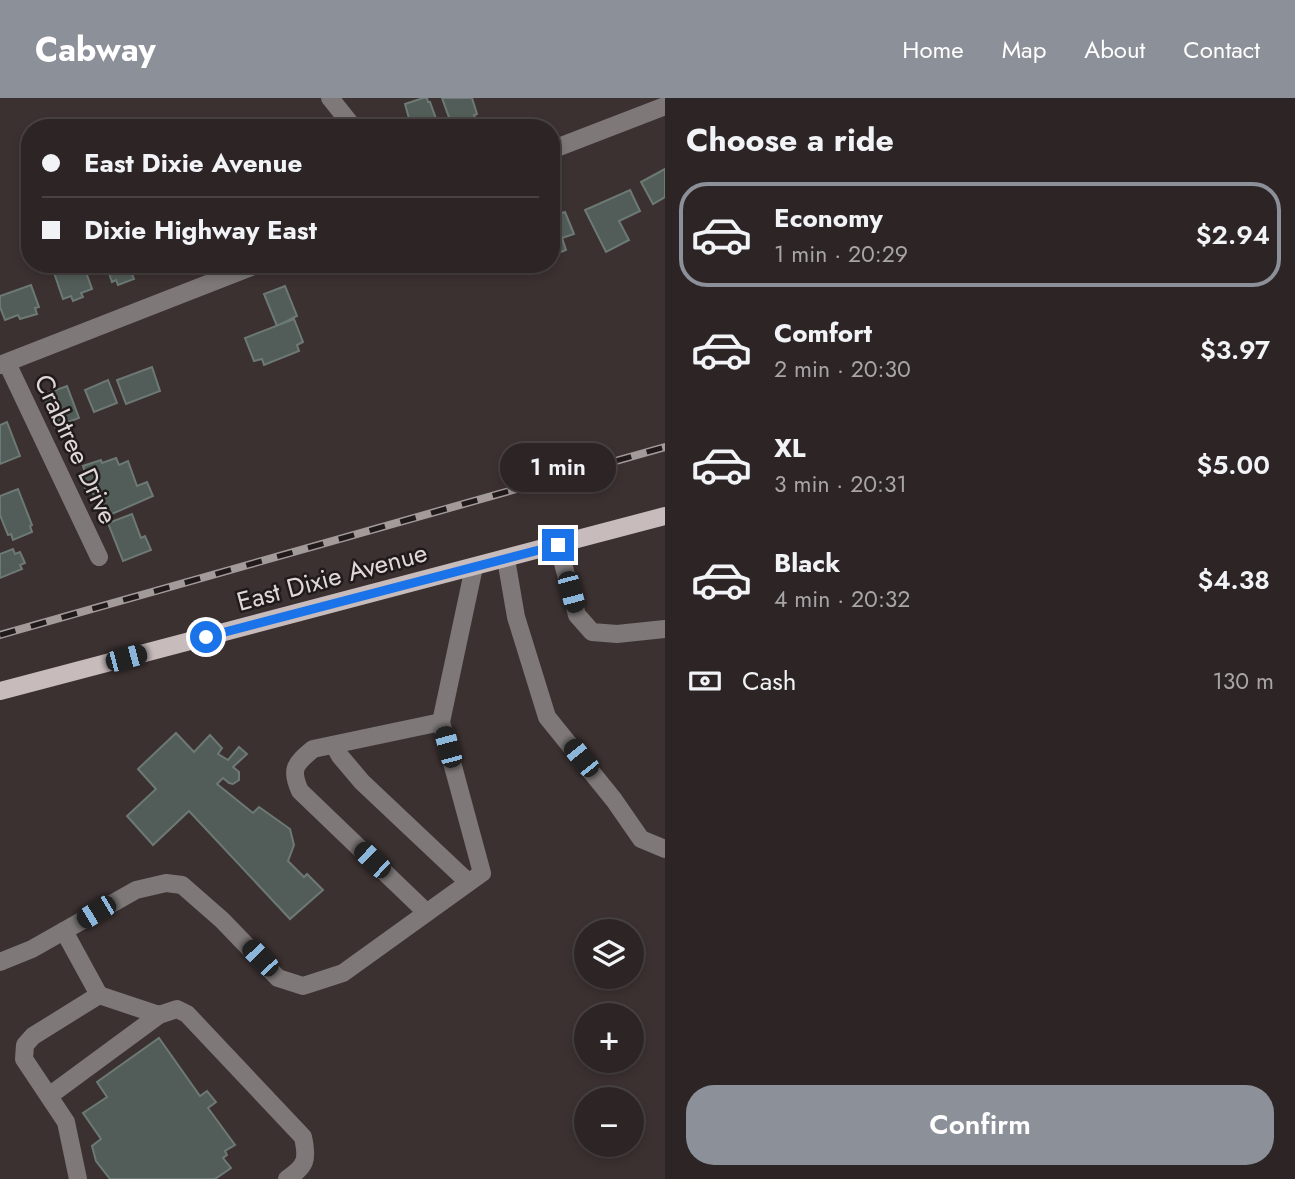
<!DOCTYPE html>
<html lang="en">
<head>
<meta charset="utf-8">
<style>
  :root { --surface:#2d2525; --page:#393132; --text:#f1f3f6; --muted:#a7a5a7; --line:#484242; --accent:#8c9099 }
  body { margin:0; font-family:Jost,sans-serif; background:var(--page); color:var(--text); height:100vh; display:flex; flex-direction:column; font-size:26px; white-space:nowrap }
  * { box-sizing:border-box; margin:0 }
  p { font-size:23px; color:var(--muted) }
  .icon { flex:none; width:38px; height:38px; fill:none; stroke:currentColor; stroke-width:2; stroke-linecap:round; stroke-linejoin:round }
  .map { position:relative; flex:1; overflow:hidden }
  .details { display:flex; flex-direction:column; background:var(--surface); width:630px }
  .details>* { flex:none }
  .top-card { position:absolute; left:21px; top:21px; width:539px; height:154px; border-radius:28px; box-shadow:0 4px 10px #0003,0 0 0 2px var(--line); display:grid; align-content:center; height:154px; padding:0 21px; background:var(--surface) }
  .fabs { position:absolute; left:574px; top:821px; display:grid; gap:14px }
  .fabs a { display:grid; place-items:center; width:70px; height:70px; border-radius:50%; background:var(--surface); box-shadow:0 4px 10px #0003,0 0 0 2px var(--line); font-size:35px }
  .end { position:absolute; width:32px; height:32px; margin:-16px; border:9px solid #1a73e8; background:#fff; box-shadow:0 0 0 4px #fff }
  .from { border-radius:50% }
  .bubble { position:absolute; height:49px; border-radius:24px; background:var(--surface); box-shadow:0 4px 10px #0003,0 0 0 2px var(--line); font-size:23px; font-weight:600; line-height:49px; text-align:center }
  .car { position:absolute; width:21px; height:42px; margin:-21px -10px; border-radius:9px; box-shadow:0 0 5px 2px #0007; background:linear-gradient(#222 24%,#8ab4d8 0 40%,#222 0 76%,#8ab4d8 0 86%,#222 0) }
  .top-card b { display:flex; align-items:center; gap:24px; height:66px; font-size:26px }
  .top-card b+b { border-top:2px solid var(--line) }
  .top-card i { width:18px; height:18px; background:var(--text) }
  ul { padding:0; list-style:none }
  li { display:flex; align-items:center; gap:21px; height:105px; margin:0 14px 10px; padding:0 7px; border:4px solid transparent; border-radius:28px }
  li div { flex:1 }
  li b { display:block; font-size:26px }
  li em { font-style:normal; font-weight:600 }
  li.on { border-color:var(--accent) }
  li>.icon { width:63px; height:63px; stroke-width:1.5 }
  h2 { padding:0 21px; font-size:32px; line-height:84px }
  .pay { display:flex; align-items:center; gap:18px; height:77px; padding:0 21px; font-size:26px }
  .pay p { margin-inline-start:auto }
  .primary-button { display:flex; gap:14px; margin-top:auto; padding:14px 21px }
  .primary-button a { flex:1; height:80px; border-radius:28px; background:var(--accent); color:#fff; font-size:28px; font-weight:600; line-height:80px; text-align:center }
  header { display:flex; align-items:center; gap:42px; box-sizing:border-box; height:98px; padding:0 35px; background:var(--accent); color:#fff }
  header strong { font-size:33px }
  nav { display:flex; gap:38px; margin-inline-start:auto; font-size:24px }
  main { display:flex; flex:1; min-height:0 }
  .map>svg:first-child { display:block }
  .building { fill:#525d59; stroke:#6d7974; stroke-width:2 }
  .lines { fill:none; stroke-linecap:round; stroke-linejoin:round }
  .minor { stroke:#7e7878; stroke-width:18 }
  .major { stroke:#c7bbbb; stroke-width:18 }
  .rail-casing { stroke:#a39a9a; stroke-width:8 }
  .rail { stroke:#201a1a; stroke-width:5; stroke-dasharray:16; stroke-linecap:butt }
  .route { stroke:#1a73e8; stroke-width:9 }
  .labels { text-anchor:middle; stroke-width:5; stroke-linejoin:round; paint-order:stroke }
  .street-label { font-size:26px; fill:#e0d8d8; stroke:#201a1a }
</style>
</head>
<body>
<header>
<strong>Cabway</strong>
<nav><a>Home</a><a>Map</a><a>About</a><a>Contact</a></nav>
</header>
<main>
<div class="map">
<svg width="665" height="1081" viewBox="0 0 665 1081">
  <rect width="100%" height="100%" fill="#3c3131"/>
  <!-- building -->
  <g class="building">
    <polygon points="423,0 427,0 428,4 430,4 439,29 407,30 411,28 405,6"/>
    <polygon points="442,0 472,0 477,16 474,17 476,22 455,30 453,24 451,25"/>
    <polygon points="665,71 665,99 653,106 641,84"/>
    <polygon points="630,92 640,113 619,123 629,142 606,154 585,112"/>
    <polygon points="565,114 574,136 562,140 566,152 551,158 551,118"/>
    <polygon points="51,166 83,166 92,191 81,195 83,199 73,203 71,198 63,201"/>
    <polygon points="106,166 133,166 136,175 132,176 134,181 118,187 116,182 112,184"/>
    <polygon points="31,187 39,209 35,210 37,216 20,221 18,217 5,222 0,209 0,198"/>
    <polygon points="285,188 297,218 277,228 264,196"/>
    <polygon points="294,221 303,244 297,247 299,253 264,267 262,261 254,263 245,240"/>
    <polygon points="152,269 160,293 126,306 117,282"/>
    <polygon points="108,282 117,305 94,314 85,292"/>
    <polygon points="67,288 79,320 55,329 45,301 50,300 48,295"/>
    <polygon points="7,324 20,358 0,366 0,327"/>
    <polygon points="116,360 119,367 128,363 137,388 147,384 153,398 105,419 97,397 94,398 91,390 86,392 81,379 86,377 83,368 101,362 102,365"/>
    <polygon points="18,391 32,427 30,428 32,434 13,442 11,436 8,437 0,417 0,398"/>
    <polygon points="132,416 141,440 145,438 151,452 123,463 108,425"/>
    <polygon points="13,451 15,456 20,454 25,465 20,467 22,471 0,480 0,456"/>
    <polygon points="176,635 194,654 210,637 222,650 218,656 228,662 239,649 247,656 233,669 239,674 239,682 233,686 229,685 223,680 217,686 253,715 259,709 290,731 294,747 288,763 304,779 307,776 323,792 290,821 189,713 153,747 127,718 156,691 138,671"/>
    <polygon points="159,940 200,998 207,993 216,1004 208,1010 235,1047 225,1053 227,1057 223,1060 231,1070 215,1081 110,1081 96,1063 92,1048 101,1041 83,1015 107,999 97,984"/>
  </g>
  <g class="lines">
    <!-- minor -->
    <g class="minor">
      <polyline points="330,0 354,30"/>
      <polyline points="551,52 665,8"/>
      <polyline points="7,265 99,459"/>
      <polyline points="0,267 259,166"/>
      <polyline points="558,447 577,517 592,534 617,536 665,531"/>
      <polyline points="506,461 516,519 547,619 614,702 641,741 665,751"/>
      <polyline points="334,647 340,658 362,684 468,784"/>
      <path d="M 426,814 L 300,693 C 290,671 295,666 313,651 L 441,624"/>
      <polyline points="64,833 99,897"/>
      <polyline points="0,864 32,851 136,792 166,785 182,787 222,822 278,880 303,888 343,875 482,775 441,624 474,469"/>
      <polyline points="49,998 159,917"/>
      <path d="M 78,1081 L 66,1024 L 24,961 L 25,947 L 33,938 L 99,897 L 159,917 L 177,911 L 187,916 L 303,1039 C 308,1062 306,1068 287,1081"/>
    </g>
    <!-- major -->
    <polyline class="major" points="0,593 665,418"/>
    <defs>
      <polyline id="rail" points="0,537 665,349"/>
    </defs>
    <!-- rail casing -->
    <use href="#rail" class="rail-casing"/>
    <!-- rail -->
    <use href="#rail" class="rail"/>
  </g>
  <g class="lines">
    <!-- route -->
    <polyline class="route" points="206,539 558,447"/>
  </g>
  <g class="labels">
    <!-- street labels -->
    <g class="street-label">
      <text transform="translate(76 351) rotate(65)" y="9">Crabtree Drive</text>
      <text transform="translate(332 479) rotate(-15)" y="9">East Dixie Avenue</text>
    </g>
  </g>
</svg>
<div class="fabs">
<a><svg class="icon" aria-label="layers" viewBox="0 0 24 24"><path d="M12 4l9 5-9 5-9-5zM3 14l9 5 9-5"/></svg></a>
<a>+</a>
<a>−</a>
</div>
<i class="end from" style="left:206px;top:539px"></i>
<i class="end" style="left:558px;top:447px"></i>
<div class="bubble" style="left:500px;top:345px;width:116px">1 min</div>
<i class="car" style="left:571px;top:494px;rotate:165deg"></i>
<i class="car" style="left:126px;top:560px;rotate:75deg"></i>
<i class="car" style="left:448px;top:649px;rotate:345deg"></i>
<i class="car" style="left:581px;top:660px;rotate:321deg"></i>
<i class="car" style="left:372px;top:762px;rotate:314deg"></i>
<i class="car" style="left:96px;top:814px;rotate:239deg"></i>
<i class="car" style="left:260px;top:860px;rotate:316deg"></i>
<div class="top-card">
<b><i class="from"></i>East Dixie Avenue</b>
<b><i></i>Dixie Highway East</b>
</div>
</div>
<section class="details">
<h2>Choose a ride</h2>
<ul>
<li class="on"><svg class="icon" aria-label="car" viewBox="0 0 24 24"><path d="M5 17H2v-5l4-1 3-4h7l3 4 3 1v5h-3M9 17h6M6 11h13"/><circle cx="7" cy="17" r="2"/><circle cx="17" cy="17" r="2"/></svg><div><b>Economy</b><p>1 min · 20:29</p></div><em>$2.94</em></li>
<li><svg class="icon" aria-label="car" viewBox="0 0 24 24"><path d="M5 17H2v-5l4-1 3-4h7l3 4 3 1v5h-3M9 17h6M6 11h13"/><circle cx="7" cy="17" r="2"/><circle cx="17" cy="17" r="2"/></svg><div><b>Comfort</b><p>2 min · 20:30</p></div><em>$3.97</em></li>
<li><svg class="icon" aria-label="car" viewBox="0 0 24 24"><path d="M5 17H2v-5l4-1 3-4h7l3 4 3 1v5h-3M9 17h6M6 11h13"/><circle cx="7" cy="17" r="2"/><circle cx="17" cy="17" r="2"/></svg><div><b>XL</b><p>3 min · 20:31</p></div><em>$5.00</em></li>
<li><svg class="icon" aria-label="car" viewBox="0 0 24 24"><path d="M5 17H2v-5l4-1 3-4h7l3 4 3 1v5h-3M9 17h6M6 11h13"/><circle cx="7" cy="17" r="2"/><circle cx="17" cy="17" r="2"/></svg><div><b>Black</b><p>4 min · 20:32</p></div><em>$4.38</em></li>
</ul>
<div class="pay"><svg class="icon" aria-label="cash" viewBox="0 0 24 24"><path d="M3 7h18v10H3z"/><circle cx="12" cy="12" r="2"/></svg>Cash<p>130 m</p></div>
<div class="primary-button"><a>Confirm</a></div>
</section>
</main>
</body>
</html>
